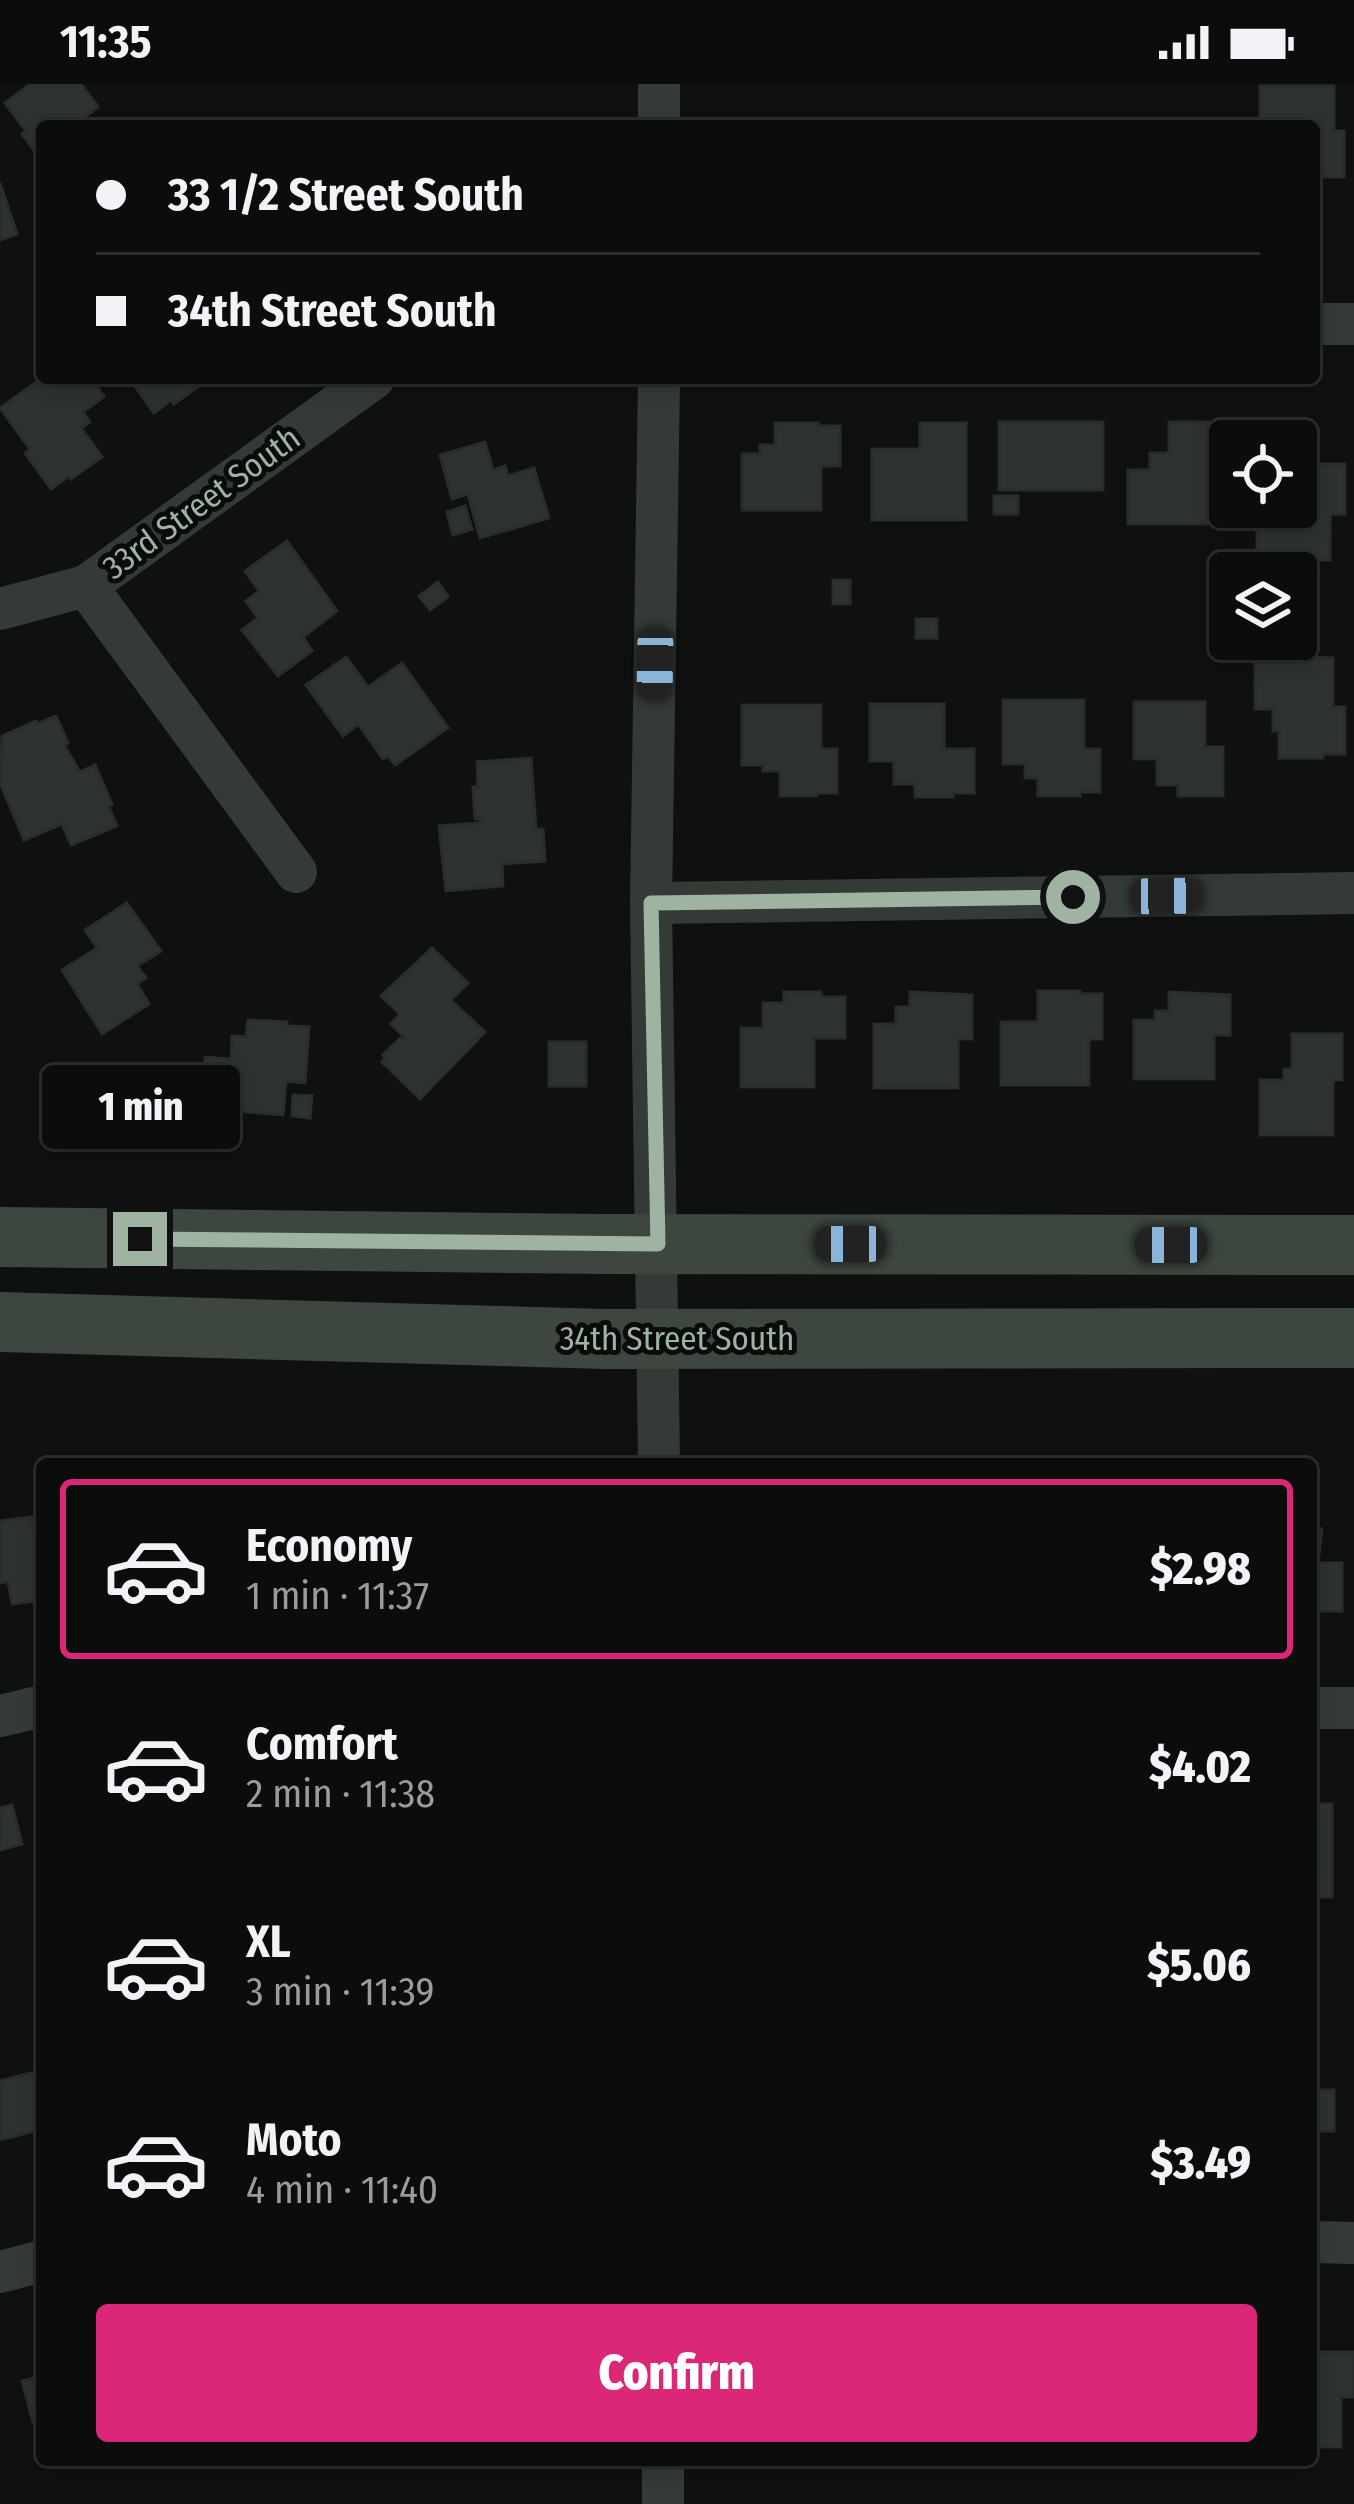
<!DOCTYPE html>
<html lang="en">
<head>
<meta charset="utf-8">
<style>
  :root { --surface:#0b0c0c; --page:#191a1a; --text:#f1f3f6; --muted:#9a9b9d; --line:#2b2c2d; --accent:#db2777 }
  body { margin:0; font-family:"Fira Sans Condensed",sans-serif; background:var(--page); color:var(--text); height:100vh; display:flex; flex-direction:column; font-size:45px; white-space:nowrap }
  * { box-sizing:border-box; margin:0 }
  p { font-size:39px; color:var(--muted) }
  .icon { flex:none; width:66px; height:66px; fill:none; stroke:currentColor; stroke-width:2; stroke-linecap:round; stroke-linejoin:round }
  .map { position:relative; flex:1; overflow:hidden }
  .sheet { position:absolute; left:36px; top:1374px; width:1281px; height:1008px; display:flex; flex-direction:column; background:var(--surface); border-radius:12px; box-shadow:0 6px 18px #0003,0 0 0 3px var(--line) }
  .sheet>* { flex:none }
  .guide { position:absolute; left:36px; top:36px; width:1284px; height:264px; border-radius:12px; box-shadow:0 6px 18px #0003,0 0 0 3px var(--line); display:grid; align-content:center; height:264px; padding:0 60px; background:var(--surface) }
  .controls { position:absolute; left:1209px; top:336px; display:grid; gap:24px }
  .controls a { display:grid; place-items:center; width:108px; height:108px; border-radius:12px; background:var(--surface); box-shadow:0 6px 18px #0003,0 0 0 3px var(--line); font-size:60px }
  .end { position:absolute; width:54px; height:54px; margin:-27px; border:15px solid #9eb3a2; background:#111; box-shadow:0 0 0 6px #111 }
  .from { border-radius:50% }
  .bubble { position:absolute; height:84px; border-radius:12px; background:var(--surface); box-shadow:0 6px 18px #0003,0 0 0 3px var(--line); font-size:39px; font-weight:800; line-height:84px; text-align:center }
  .car { position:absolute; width:36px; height:72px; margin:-36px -18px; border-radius:15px; box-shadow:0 0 9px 3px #0007; background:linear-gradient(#222 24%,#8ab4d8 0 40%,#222 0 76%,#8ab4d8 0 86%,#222 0) }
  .guide b { display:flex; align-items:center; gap:42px; height:114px; font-size:45px }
  .guide b+b { border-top:3px solid var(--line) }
  .guide i { width:30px; height:30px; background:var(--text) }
  ul { padding:21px 0 0; list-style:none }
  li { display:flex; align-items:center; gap:36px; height:180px; margin:0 24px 18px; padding:0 36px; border:6px solid transparent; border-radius:12px }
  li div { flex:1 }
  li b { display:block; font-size:45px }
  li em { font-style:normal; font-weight:800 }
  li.current { border-color:var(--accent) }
  li>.icon { width:108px; height:108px; stroke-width:1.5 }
  .cta { display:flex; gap:24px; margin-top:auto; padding:24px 60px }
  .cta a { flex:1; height:138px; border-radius:12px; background:var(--accent); color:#fff; font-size:48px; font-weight:800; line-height:138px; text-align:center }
  .status { display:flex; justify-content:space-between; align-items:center; height:84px; padding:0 60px; background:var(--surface); direction:ltr }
  .status svg { height:33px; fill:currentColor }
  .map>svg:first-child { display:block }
  .building { fill:#2e3230; stroke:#292d2b; stroke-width:3 }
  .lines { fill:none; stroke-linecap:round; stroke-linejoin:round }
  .street { stroke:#343b36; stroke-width:42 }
  .secondary { stroke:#3d463f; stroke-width:60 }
  .route { stroke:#9eb3a2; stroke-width:15 }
  .labels { text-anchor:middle; stroke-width:10; stroke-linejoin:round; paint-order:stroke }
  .street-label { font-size:33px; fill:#9eb3a2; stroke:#0a0b0b }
</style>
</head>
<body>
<div class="status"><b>11:35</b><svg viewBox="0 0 49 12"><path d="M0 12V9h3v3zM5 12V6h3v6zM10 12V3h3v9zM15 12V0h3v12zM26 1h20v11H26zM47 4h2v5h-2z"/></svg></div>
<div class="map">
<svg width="1354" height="2420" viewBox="0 0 1354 2420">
  <rect width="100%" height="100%" fill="#0f1010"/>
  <!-- building -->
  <g class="building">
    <polygon points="30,0 81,0 98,23 73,42 42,42 42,65 36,69 22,50 26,47 5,19"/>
    <polygon points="1260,2 1334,2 1334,47 1344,47 1344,93 1314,93 1314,42 1260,42"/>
    <polygon points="0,99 17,150 0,156"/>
    <polygon points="42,294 91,294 104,313 83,328 90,338 81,344 102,373 71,395 69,392 51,405 25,369 30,365 0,324"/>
    <polygon points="129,294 210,294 174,320 171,316 154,329"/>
    <rect x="999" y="338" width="104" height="68"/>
    <polygon points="1169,338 1208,338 1208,342 1230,342 1230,388 1226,388 1226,408 1214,408 1214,440 1128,440 1128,386 1150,386 1150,369 1169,369"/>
    <polygon points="775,339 818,339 818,342 840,342 840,382 821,382 821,426 742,426 742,370 760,370 760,361 775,361"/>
    <polygon points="920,339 966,339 966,436 872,436 872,365 920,365"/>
    <polygon points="485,358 493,386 505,382 508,392 534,384 549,434 480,454 468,410 452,415 440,371"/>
    <polygon points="1302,380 1345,380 1345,430 1330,430 1330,476 1257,476 1257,423 1296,423 1296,393 1302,393"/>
    <rect x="994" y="412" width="24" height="18"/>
    <polygon points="465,422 472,445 453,451 447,428"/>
    <polygon points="287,457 337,527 303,553 312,567 278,592 242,546 258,534 246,517 259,507 245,487"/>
    <rect x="833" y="496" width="17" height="24"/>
    <polygon points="438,498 448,513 430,526 419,512"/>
    <rect x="916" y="535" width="21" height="19"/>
    <polygon points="1255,571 1333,574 1333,623 1345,623 1345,670 1323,670 1323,674 1279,674 1279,647 1273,647 1273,625 1255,625"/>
    <polygon points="346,573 368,603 402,579 448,644 395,681 388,672 383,675 358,640 343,652 306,601"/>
    <polygon points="1003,616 1084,616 1084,665 1100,665 1100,708 1080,708 1080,712 1038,712 1038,694 1025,694 1025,680 1003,680"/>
    <polygon points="1134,618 1205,618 1205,663 1223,663 1223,712 1178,712 1178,701 1157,701 1157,675 1134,675"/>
    <polygon points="870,620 944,620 944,665 974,665 974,709 953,709 953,713 915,713 915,700 894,700 894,677 870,677"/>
    <polygon points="742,621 821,621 821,665 837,665 837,709 816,709 816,712 780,712 780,687 763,687 763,681 742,681"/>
    <polygon points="56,632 68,659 64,661 80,688 95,681 112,720 108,722 117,742 71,761 62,740 24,756 0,699 2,652 36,637 37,640"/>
    <polygon points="531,674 536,745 543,745 545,777 502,780 503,802 446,807 439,742 480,739 480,735 475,735 473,703 478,703 477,678"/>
    <polygon points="127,819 161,867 137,882 146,894 137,900 149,920 102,950 62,886 97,864 85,846"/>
    <polygon points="432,864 468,899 451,916 485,948 420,1015 382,978 385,974 383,971 400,954 402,956 405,954 391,940 400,930 381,912"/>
    <polygon points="1038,907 1080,907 1080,910 1102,910 1102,955 1089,955 1089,1001 1001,1001 1001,938 1038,938"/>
    <polygon points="784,908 821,908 821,913 845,913 845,954 814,954 814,1003 741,1003 741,944 763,944 763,919 784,919"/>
    <polygon points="910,908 972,911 972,955 958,955 958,1004 874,1004 874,940 896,940 896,923 910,923"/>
    <polygon points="1169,908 1230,911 1230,951 1214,951 1214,995 1134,995 1134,936 1155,936 1155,927 1169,927"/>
    <polygon points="248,936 287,938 287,942 309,943 305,999 286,997 283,1031 224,1026 224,1029 202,1027 205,973 231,975 232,952 246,953"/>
    <polygon points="1292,950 1342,950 1342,996 1333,996 1333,1051 1260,1051 1260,996 1284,996 1284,985 1292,985"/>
    <rect x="549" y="958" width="37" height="44"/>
    <polygon points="293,1011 312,1012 310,1034 292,1032"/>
    <polygon points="32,1433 37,1470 42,1470 42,1516 12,1520 8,1497 0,1499 0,1437"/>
    <polygon points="1311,1442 1322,1445 1318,1479 1342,1479 1342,1527 1311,1527"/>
    <rect x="1311" y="1720" width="21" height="93"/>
    <polygon points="12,1721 22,1760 0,1766 0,1724"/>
    <polygon points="1311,1964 1312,2006 1334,2006 1334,2047 1311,2047"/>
    <polygon points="42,1986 42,2045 0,2056 0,1997"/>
    <polygon points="1311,2268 1354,2268 1354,2313 1341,2313 1341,2363 1311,2363"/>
    <polygon points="42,2292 42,2335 33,2338 22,2297"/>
  </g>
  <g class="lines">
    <!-- street -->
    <g class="street">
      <polyline points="659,0 659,42"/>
      <polyline points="1314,240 1354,240"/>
      <polyline points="86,502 296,788"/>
      <polyline points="0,525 86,502 374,294"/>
      <polyline points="651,819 1354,809"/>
      <polyline points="659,1380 651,819 659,294"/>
      <polyline points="1311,1624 1354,1624"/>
      <polyline points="0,1632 42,1622"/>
      <polyline points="1311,2158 1354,2159"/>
      <polyline points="0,2188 42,2177"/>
      <polyline points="663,2376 663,2420"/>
    </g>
    <!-- secondary -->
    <g class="secondary">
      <polyline points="0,1153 605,1160 1354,1161"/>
      <polyline points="0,1238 605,1255 1354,1254"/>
    </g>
  </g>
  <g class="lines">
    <!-- route -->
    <polyline class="route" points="140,1155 658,1160 651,819 1073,813"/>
  </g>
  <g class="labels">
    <!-- street labels -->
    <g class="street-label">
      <text transform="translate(201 418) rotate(-36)" y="12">33rd Street South</text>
      <text x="677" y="1266">34th Street South</text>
    </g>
  </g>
</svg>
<div class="controls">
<a><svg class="icon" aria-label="locate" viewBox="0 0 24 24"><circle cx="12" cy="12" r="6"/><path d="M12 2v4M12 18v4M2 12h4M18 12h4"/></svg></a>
<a><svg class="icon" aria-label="layers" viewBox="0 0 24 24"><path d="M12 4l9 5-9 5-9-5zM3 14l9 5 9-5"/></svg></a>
</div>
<i class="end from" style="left:1073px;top:813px"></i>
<i class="end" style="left:140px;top:1155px"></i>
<div class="bubble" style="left:42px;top:981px;width:198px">1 min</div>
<i class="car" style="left:655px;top:580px;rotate:181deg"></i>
<i class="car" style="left:1167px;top:812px;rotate:89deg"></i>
<i class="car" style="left:850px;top:1160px;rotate:270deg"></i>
<i class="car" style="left:1171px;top:1161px;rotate:270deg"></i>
<div class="guide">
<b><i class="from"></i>33 1/2 Street South</b>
<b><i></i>34th Street South</b>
</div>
<section class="sheet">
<ul>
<li class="current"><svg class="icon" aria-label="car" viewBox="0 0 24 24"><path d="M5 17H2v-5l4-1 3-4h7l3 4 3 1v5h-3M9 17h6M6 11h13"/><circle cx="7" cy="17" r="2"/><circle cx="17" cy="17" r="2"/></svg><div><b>Economy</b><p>1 min · 11:37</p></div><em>$2.98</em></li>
<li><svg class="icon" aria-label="car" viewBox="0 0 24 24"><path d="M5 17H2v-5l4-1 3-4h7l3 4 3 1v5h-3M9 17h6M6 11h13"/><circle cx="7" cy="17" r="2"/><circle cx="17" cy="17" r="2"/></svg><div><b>Comfort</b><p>2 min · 11:38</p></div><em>$4.02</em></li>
<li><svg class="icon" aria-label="car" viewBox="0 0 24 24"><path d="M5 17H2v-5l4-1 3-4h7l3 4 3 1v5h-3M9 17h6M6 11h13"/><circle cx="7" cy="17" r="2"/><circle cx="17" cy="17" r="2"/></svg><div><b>XL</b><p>3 min · 11:39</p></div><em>$5.06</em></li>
<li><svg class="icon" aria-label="car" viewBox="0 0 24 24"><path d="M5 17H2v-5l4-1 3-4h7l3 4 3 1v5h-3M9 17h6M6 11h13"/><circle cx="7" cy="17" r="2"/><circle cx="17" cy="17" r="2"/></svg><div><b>Moto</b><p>4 min · 11:40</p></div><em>$3.49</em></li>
</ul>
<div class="cta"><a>Confirm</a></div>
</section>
</div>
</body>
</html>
